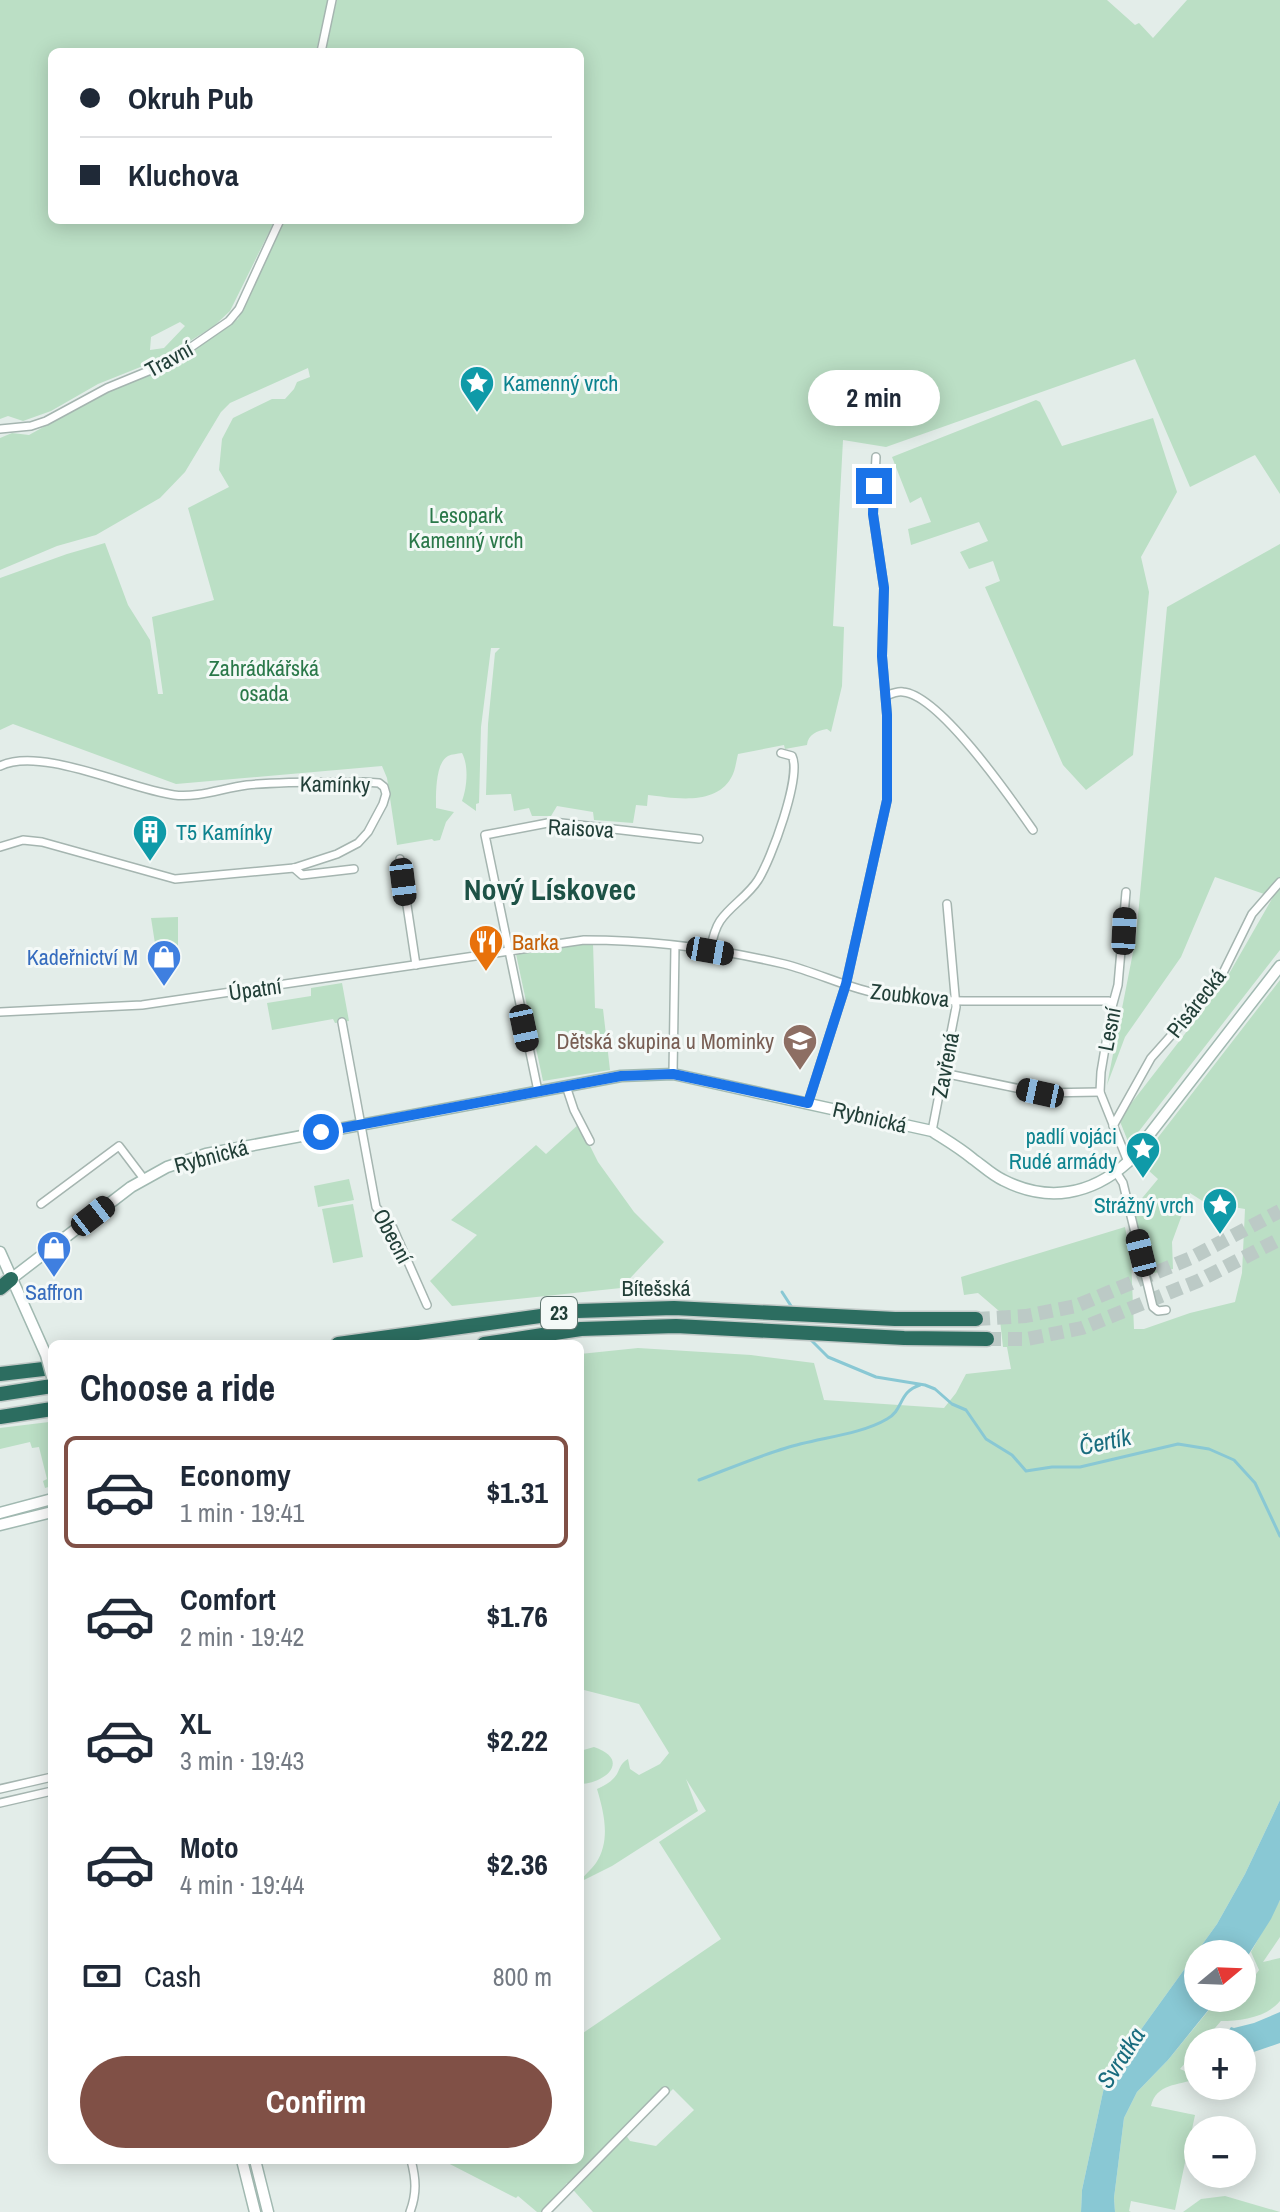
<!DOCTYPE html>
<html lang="en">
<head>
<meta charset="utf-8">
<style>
  :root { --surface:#fff; --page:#f6f6f7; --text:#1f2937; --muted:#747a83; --line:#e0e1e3; --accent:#805046 }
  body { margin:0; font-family:"Archivo Narrow",sans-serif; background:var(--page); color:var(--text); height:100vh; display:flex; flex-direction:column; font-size:30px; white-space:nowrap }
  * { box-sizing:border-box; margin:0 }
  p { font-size:26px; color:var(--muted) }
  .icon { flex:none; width:44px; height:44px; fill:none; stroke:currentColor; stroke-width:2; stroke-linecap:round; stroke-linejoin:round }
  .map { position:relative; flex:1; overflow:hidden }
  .details { position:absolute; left:48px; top:1340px; width:536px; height:824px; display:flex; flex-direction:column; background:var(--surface); border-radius:12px; box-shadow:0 4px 20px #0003 }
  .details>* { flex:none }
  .top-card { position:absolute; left:48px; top:48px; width:536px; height:176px; border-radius:12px; box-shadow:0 4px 20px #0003; display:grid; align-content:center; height:176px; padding:0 32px; background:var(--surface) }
  .needle { width:52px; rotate:71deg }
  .tools { position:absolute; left:1184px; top:1940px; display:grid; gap:16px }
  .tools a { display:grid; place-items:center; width:72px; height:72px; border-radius:50%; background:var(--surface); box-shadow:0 4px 20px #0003; font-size:40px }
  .end { position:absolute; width:36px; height:36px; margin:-18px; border:10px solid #1a73e8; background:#fff; box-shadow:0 0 0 4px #fff }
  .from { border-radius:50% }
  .bubble { position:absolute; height:56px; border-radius:28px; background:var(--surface); box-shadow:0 4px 20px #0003; font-size:26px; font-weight:800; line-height:56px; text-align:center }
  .car { position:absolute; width:24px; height:48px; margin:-24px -12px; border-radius:10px; box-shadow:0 0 6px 2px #0007; background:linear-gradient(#222 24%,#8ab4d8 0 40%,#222 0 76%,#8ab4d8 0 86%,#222 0) }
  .top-card b { display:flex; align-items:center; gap:28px; height:76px; font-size:30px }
  .top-card b+b { border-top:2px solid var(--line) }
  .top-card i { width:20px; height:20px; background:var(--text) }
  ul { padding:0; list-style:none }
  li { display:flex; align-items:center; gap:24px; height:112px; margin:0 16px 12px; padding:0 16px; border:4px solid transparent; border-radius:12px }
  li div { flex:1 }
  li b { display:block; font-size:30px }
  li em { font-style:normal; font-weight:800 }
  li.active { border-color:var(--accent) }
  li>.icon { width:72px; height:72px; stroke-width:1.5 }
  h2 { padding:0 32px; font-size:36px; line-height:96px }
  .pay { display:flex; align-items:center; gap:20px; height:88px; padding:0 32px; font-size:30px }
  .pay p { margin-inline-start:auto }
  .button { display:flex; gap:16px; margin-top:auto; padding:16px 32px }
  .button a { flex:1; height:92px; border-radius:48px; background:var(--accent); color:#fff; font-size:32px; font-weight:800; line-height:92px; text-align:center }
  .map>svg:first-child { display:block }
  .green { fill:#bbdfc5; fill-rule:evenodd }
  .water { fill:#89c8d4 }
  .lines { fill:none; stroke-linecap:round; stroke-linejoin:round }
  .stream { stroke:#89c8d4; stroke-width:3 }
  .highway-tunnel { stroke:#bccac6; stroke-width:14; stroke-dasharray:14 7; stroke-linecap:butt }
  .street-casing { stroke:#a5b5b0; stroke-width:10 }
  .secondary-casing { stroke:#a1b9b1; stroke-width:13 }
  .highway-casing { stroke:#c1c9c7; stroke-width:17 }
  .street { stroke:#fff; stroke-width:7 }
  .secondary { stroke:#fff; stroke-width:10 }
  .highway { stroke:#2c6d60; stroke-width:14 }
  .secondary-bridge-casing { stroke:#a1b9b1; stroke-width:13; stroke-linecap:butt }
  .secondary-bridge { stroke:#fff; stroke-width:10 }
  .route { stroke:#1a73e8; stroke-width:10 }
  .labels { text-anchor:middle; stroke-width:6; stroke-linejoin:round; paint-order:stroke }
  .shield { fill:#f4f9f7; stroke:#617771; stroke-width:2 }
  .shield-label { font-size:20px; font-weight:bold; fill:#223f38 }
  .street-label { font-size:22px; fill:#223f38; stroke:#f4f9f7 }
  .culture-label { font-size:22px; fill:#0d838f; stroke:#f4f9f7; text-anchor:start }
  .park-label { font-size:22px; fill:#2a7849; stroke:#f4f9f7 }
  .food-label { font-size:22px; fill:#c56008; stroke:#f4f9f7; text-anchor:start }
  .shop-label { font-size:22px; fill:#366cbe; stroke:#f4f9f7; text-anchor:end }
  .education-label { font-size:22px; fill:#785e54; stroke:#f4f9f7; text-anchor:end }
  .water-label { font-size:24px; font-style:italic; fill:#196c7e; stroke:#f4f9f7 }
  .district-label { font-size:30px; font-weight:bold; fill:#1d5246; stroke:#f4f9f7 }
</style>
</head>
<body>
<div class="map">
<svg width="1280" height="2212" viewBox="0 0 1280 2212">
  <rect width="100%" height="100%" fill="#e3ede9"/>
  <!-- green -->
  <g class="green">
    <path d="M 0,0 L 328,0 L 316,52 L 52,52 L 52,220 L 275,220 L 230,311 L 214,326 L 163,358 L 98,384 L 51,411 L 23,421 L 8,416 L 0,419 ZM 180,322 L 185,326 L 164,348 L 150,350 L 151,337 Z"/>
    <path d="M 337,0 L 1107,0 L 1135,25 L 1139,23 L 1153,38 L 1187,0 L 1280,0 L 1280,494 L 1255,455 L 1190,487 L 1135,359 L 886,447 L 843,440 L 833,626 L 844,627 L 842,686 L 831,732 L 827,729 C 817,731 808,734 807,745 L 785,749 L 784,745 L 738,754 C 736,762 735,772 731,778 C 715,806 674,798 648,795 L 647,806 L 636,805 L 633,823 L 594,820 L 593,812 L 557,806 L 551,816 L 532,816 L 529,808 L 514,811 L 511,794 L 486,795 L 488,724 L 495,653 L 500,648 L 491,648 L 481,727 L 479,803 L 476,804 L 476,811 L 462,801 C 467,788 469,766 462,753 C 457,754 452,754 448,756 C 435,763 436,795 436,808 L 454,812 L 446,822 L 440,840 L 434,841 L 432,839 L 397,845 L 387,778 L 382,766 L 176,784 L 13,724 L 0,730 L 0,578 L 67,554 L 105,543 L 128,605 L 150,640 L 158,694 L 163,694 L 152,617 L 214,600 L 188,508 L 229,487 L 219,470 L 222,439 L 233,418 L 272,399 L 285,399 L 294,389 L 297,382 L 310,377 L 308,368 L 230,403 L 221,412 L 185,472 L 160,498 L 96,535 L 57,546 L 0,570 L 0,438 L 12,433 L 29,435 L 117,386 L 170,365 L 238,319 L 283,220 L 580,220 L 580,52 L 324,52 Z"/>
    <polygon points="1036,400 1040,402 1062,446 1153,418 1177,492 1141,557 1149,592 1133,755 1086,790 1063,765 985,587 1000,581 993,561 969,569 960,552 988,541 979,522 911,545 908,529 931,522 921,497 910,503 892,457"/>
    <polygon points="1280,544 1280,950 1129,1144 1119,1119 1222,986 1273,897 1215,877 1181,957 1125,1037 1107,1085 1136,937 1167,607"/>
    <polygon points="178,917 178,947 156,950 151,918"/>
    <polygon points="593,943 595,1008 603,1009 610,1070 543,1081 516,954"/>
    <path d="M 1280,980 L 1280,1800 L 1245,1874 L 1217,1924 L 1106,2078 L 1082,2190 L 1081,2212 L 593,2212 L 567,2183 L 543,2212 L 537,2212 L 518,2196 L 516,2198 L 442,2160 L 580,2160 L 580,2035 L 721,1939 L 659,1842 L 706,1811 L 686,1779 L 698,1811 L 612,1866 L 580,1882 C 584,1875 591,1870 596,1863 C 611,1840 604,1813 597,1789 C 605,1785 612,1782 617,1774 C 621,1766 621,1763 628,1759 L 630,1769 L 639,1775 L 660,1764 L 669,1753 L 639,1704 L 580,1689 L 580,1354 L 638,1348 L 751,1355 L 814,1363 L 824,1400 L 944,1408 L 956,1393 L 966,1374 L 1011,1369 L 1007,1347 L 1003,1347 L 999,1311 L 978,1293 L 964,1295 L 961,1277 L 1125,1227 L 1131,1258 L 1134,1329 L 1144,1329 L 1190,1313 L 1235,1302 L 1242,1273 L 1245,1209 L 1204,1202 L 1190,1193 L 1172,1242 L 1173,1269 L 1149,1274 L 1133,1209 L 1158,1179 L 1139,1162 ZM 673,2089 L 694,2110 L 656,2146 L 630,2141 L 626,2135 Z"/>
    <polygon points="342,983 349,1021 335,1023 333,1019 272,1030 267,1003 311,996 311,988"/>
    <polygon points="579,1124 598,1162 634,1212 664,1242 621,1288 452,1306 430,1281 477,1235 451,1220 536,1145 546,1154"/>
    <polygon points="349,1179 354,1200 318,1207 314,1186"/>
    <polygon points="353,1204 363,1257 333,1263 322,1209"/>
    <polygon points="49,1422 52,1439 52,1486 45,1488 43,1481 47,1479 39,1447 32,1448 30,1442 0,1449 0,1428"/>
    <path d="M 594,1747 C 630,1759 608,1783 580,1784 L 580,1751 Z"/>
    <path d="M 1280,1900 L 1280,1937 L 1263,1962 L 1280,1958 L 1280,2001 C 1267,2017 1241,2021 1221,2021 L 1203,2042 L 1198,2042 L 1198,2048 L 1180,2069 L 1197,2076 L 1197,2079 C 1178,2085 1156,2084 1151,2106 L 1195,2115 L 1175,2210 L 1131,2201 L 1129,2211 L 1131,2212 L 1115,2212 L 1114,2198 L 1124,2118 L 1137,2092 L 1168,2060 L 1213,2005 L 1231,2009 L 1239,1998 L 1242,1998 L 1242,1994 L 1259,1970 L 1251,1952 Z"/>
    <polygon points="1225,2196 1280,2212 1183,2212 1201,2199"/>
  </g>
  <!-- water -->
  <g class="water">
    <polygon points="1280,1800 1280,1900 1271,1919 1242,1965 1242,1954 1198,1954 1198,1998 1218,1998 1168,2060 1137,2092 1124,2118 1114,2198 1115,2212 1081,2212 1082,2190 1106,2078 1217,1924 1245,1874"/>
    <polygon points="1280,2012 1280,2043 1242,2056 1242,2042 1221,2042 1231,2027 1234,2028 1254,2023"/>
  </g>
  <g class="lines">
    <!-- stream -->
    <g class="stream">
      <polyline points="782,1292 793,1309"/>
      <polyline points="811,1340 828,1357 876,1377 925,1385 935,1389 952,1404 966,1410 986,1439 1012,1455 1026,1471 1052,1467 1080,1467 1178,1444 1209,1449 1234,1460 1255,1483 1280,1536"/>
      <path d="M 699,1480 C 728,1469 756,1457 786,1448 C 817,1438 860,1435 887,1419 C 904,1410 898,1392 920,1385"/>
    </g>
    <!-- highway-tunnel -->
    <g class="highway-tunnel">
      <polyline points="976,1319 1026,1316 1076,1306 1191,1258 1280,1211"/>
      <polyline points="987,1339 1027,1339 1082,1328 1198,1281 1280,1239"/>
    </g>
    <defs>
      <g id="street">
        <polyline points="321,52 332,0"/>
        <polyline points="0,429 31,426 46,421 107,388 168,363 229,321 239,309 280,220"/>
        <path d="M 886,696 C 891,694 897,691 903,692 C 940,695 1012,800 1033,830"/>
        <path d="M 0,766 C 41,746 129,789 174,795 C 198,798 223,788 247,785 C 286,781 325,782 364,782 L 379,783 L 384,787 L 386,794 L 383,804 L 368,832 L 358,843 L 337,854 L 294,868 L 175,879 L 42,842 L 23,840 L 0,847"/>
        <polyline points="400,859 416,965"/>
        <polyline points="294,868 302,875 354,869"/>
        <polyline points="1126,892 1118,985 1112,1007 1101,1072 1100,1092 1128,1162"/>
        <path d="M 710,951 C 712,941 714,930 720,921 C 730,906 748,896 758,880 C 771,860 802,776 792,756 L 781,753"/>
        <path d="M 0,1012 L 142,1005 L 584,940 C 651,940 720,949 784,964 C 819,973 849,989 884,995 C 918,1001 953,1001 988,1001 C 1027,1001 1065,1001 1104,1001 L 1109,1001 L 1112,1007"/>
        <polyline points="342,1022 376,1207 393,1228 427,1305"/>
        <polyline points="943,1073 1040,1093 1100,1092"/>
        <polyline points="673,1074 675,946"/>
        <polyline points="566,1086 574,1110 590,1141"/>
        <polyline points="538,1091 485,835 553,822 699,839"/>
        <polyline points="808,1103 846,984 887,800 887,715 882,656 884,588 873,514 876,457"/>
        <polyline points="1113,1126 1151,1058 1218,983 1252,914 1280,882"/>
        <polyline points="932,1131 956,1007 947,904"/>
        <polyline points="1116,1172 1123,1183 1153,1307 1158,1311 1166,1310"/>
        <polyline points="41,1204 119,1146 144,1179"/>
        <polyline points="0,1789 52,1777"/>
        <polyline points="0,1803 52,1791"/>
        <path d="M 410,2212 C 417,2193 416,2179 411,2160"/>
        <polyline points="546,2212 665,2091"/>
      </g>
      <g id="secondary">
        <polyline points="0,1252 46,1355"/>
        <path d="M 11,1279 L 131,1187 L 167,1167 L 206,1154 L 621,1076 L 673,1074 L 932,1131 C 946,1140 960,1148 973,1159 C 983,1166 992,1175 1003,1180 C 1048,1203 1091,1195 1128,1162 L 1280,966"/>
        <polyline points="0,1513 52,1499"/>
        <polyline points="0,1525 52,1512"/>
        <polyline points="242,2160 255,2212"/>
        <polyline points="255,2160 268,2212"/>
      </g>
      <g id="highway">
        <polyline points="0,1288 11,1279"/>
        <polyline points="338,1344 577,1311 674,1308 895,1319 976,1319"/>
        <polyline points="484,1344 581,1329 676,1326 904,1338 987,1339"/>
        <polyline points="0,1374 52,1368"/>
        <polyline points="0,1394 52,1386"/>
        <polyline points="0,1417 52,1409"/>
      </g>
    </defs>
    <!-- street casing -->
    <use href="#street" class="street-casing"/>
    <!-- secondary casing -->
    <use href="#secondary" class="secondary-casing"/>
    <!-- highway casing -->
    <use href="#highway" class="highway-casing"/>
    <!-- street -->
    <use href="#street" class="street"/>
    <!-- secondary -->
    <use href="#secondary" class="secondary"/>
    <!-- highway -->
    <use href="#highway" class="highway"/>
    <defs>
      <polyline id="secondary-bridge" points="46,1355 52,1377"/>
    </defs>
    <!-- secondary-bridge casing -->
    <use href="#secondary-bridge" class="secondary-bridge-casing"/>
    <!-- secondary-bridge -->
    <use href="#secondary-bridge" class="secondary-bridge"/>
  </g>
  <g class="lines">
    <!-- route -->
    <polyline class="route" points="321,1132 621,1076 673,1074 808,1103 846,984 887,800 887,715 882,656 884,588 873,514 874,486"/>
  </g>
  <!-- icons -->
  <defs>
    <symbol id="sight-pin" viewBox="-11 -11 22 30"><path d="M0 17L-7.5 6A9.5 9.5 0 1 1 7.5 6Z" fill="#0f9aa8" stroke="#f4f9f7"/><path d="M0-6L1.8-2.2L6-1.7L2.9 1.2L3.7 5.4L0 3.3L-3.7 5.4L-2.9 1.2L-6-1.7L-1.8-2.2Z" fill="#fff"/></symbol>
    <symbol id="building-pin" viewBox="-11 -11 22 30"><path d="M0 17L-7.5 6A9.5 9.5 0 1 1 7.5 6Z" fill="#0f9aa8" stroke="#f4f9f7"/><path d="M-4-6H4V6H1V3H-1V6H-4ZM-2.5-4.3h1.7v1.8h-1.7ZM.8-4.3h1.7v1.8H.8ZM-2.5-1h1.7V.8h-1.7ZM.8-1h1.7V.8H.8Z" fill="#fff"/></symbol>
    <symbol id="restaurant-pin" viewBox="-11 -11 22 30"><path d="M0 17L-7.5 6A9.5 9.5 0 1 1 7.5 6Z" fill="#e8710a" stroke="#f4f9f7"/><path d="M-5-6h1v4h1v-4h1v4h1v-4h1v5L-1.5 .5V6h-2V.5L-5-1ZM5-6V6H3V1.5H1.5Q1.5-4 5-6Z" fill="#fff"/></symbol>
    <symbol id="shop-pin" viewBox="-11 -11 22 30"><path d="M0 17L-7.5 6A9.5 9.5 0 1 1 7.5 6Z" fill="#3f7fe0" stroke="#f4f9f7"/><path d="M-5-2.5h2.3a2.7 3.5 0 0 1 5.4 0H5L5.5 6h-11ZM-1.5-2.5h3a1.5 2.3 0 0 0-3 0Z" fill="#fff"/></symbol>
    <symbol id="school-pin" viewBox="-11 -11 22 30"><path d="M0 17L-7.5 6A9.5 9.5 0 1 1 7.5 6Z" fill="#8d6e63" stroke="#f4f9f7"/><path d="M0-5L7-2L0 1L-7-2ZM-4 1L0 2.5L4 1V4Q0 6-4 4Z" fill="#fff"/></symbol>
  </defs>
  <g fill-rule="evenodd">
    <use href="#sight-pin" x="457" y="363" width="40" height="54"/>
    <use href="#building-pin" x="130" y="812" width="40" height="54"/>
    <use href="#restaurant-pin" x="466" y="922" width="40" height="54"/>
    <use href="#shop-pin" x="144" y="937" width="40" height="54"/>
    <use href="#school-pin" x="780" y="1021" width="40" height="54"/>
    <use href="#sight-pin" x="1123" y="1129" width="40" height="54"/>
    <use href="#sight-pin" x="1200" y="1185" width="40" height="54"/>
    <use href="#shop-pin" x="34" y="1228" width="40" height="54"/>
  </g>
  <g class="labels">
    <!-- shield labels -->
    <rect class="shield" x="541" y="1297" width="36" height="32" rx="6"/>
    <g class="shield-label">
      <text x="559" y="1320">23</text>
    </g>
    <!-- street labels -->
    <g class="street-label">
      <text transform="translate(169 359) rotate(-29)" y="8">Travní</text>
      <text transform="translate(335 784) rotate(1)" y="8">Kamínky</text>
      <text transform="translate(581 828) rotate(3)" y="8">Raisova</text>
      <text transform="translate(255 989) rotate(-8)" y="8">Úpatní</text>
      <text transform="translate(910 995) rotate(6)" y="8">Zoubkova</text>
      <text transform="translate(1196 1003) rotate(-52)" y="8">Pisárecká</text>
      <text transform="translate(1109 1029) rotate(-79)" y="8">Lesní</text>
      <text transform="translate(945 1065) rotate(-79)" y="8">Zavřená</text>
      <text transform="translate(870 1117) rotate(13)" y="8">Rybnická</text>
      <text transform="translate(211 1156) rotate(-15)" y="8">Rybnická</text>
      <text transform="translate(393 1236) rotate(62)" y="8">Obecní</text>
      <text x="656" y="1296">Bítešská</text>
    </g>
    <!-- culture labels -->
    <g class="culture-label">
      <text x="503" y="391">Kamenný vrch</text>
      <text x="176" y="840">T5 Kamínky</text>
      <text x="1117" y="1144" text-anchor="end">padlí vojáci<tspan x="1117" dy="25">Rudé armády</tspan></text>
      <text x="1194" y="1213" text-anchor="end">Strážný vrch</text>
    </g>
    <!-- park labels -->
    <g class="park-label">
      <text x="466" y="523">Lesopark<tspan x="466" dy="25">Kamenný vrch</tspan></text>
      <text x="264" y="676">Zahrádkářská<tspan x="264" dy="25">osada</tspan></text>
    </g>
    <!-- food labels -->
    <g class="food-label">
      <text x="512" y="950">Barka</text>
    </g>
    <!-- shop labels -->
    <g class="shop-label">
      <text x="138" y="965">Kadeřnictví M</text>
      <text x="54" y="1300" text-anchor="middle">Saffron</text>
    </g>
    <!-- education labels -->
    <g class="education-label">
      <text x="774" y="1049">Dětská skupina u Mominky</text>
    </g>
    <!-- water labels -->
    <g class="water-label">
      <text transform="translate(1105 1442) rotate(-12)" y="8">Čertík</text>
      <text transform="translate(1121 2058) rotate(-57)" y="8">Svratka</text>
    </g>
    <!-- district labels -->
    <g class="district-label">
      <text x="550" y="900">Nový Lískovec</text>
    </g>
  </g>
</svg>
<div class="tools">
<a><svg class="needle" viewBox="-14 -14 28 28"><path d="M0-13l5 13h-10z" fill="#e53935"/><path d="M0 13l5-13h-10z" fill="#747a83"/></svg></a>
<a>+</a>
<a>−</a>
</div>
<i class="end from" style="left:321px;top:1132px"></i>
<i class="end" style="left:874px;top:486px"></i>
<div class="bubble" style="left:808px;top:370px;width:132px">2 min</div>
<i class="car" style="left:403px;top:882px;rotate:173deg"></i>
<i class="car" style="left:1124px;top:931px;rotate:3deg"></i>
<i class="car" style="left:710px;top:951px;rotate:100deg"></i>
<i class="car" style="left:524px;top:1028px;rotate:168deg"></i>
<i class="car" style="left:1040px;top:1093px;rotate:282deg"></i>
<i class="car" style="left:93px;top:1216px;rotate:52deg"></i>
<i class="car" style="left:1141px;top:1253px;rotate:346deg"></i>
<div class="top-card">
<b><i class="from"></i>Okruh Pub</b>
<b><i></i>Kluchova</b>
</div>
<section class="details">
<h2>Choose a ride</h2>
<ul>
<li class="active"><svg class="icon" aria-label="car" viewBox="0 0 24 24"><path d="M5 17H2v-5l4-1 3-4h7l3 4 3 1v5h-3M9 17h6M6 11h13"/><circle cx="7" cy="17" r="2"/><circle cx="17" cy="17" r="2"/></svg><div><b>Economy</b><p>1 min · 19:41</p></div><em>$1.31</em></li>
<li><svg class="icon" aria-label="car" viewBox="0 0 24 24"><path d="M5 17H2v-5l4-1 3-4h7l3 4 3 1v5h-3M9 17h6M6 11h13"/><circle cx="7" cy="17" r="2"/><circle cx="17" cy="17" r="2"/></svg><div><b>Comfort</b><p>2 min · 19:42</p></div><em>$1.76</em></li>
<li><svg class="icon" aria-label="car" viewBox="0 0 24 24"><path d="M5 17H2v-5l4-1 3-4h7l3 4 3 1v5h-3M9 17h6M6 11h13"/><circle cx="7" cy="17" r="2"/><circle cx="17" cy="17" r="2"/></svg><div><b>XL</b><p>3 min · 19:43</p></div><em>$2.22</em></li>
<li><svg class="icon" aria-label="car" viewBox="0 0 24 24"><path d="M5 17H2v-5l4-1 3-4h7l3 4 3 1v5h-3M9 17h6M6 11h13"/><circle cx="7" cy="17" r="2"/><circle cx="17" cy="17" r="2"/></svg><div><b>Moto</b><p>4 min · 19:44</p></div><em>$2.36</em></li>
</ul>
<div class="pay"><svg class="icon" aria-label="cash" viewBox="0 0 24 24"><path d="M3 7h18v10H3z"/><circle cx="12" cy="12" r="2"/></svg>Cash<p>800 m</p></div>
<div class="button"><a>Confirm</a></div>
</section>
</div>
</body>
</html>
